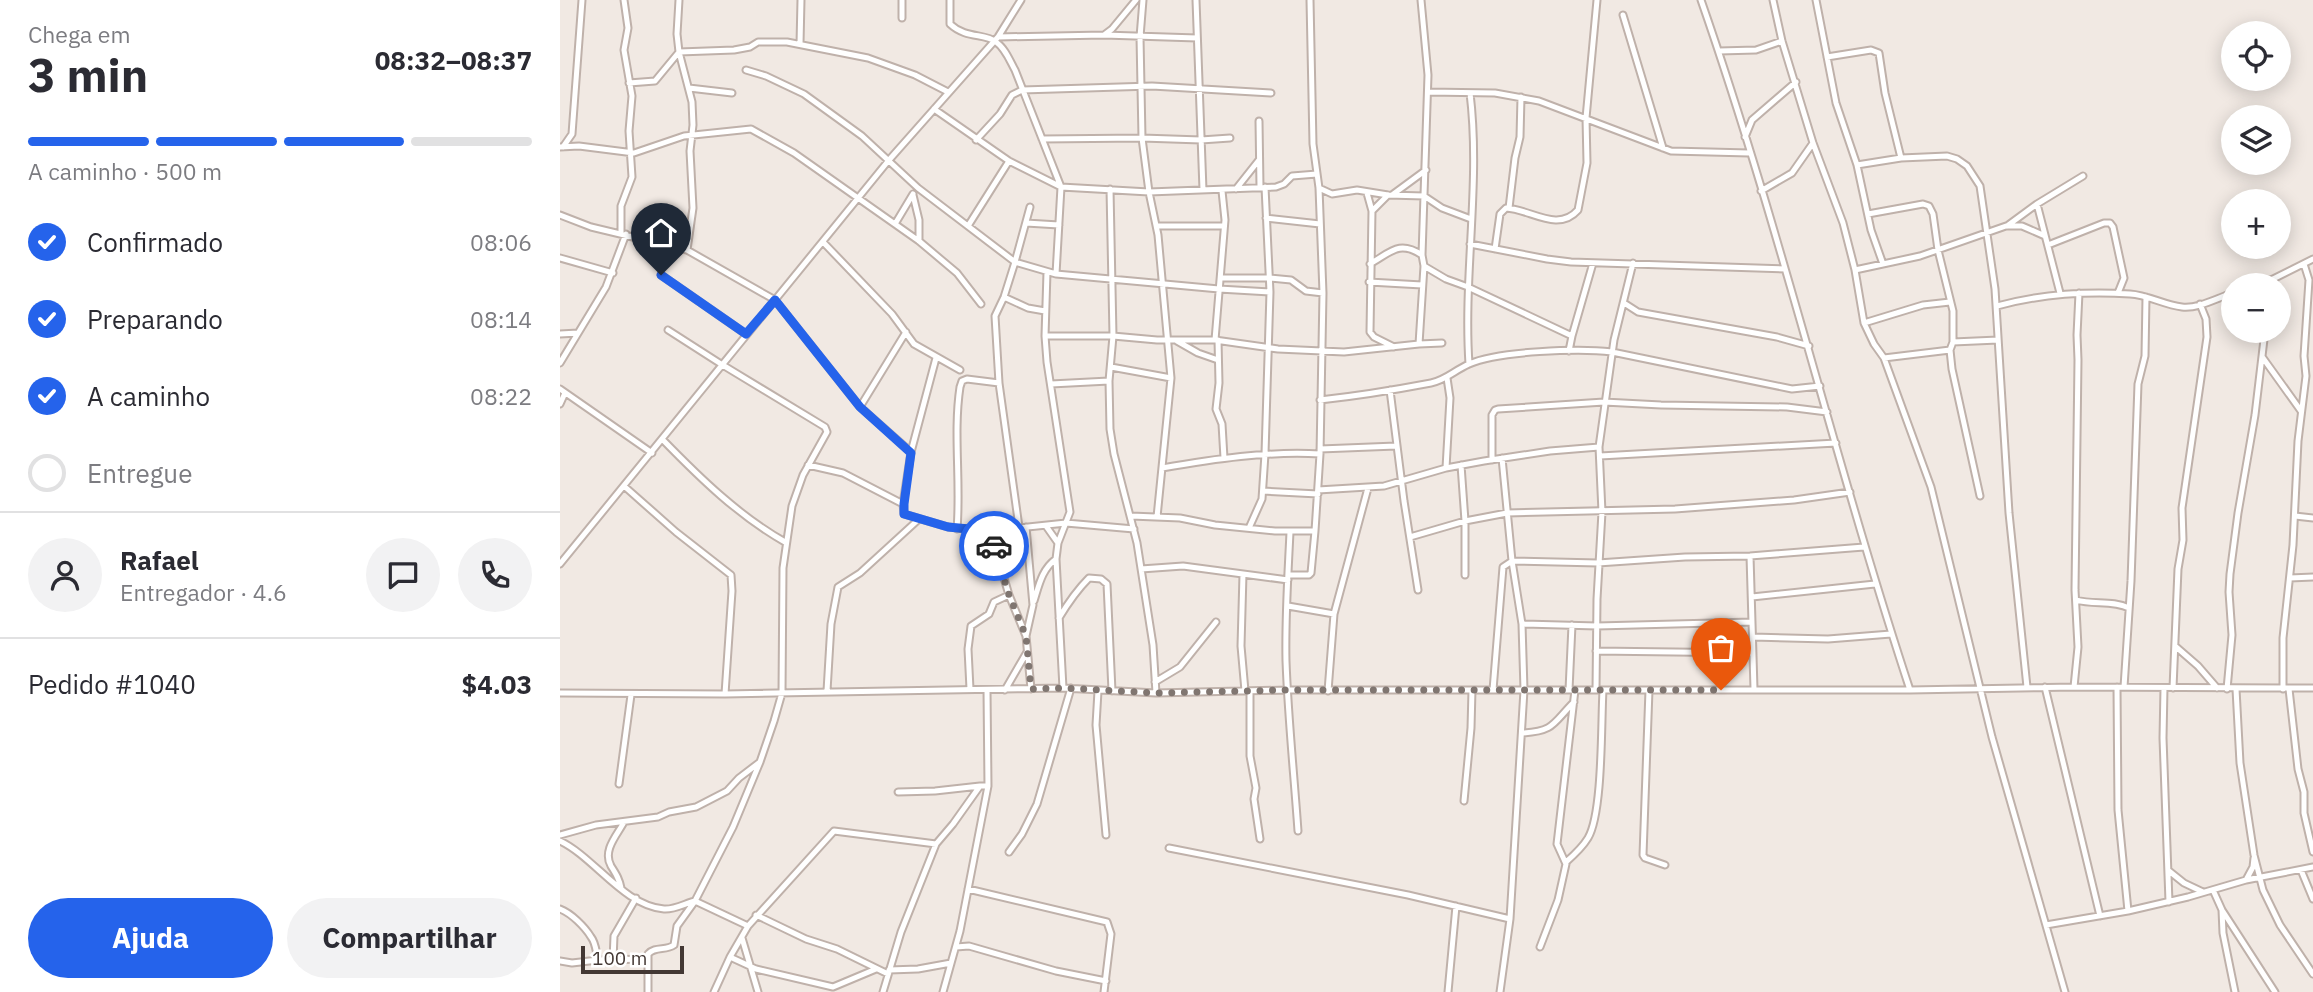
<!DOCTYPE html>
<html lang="pt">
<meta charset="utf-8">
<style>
:root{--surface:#fff;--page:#f2f2f3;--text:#2b2b33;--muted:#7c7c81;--line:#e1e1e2;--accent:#2563eb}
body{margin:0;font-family:"IBM Plex Sans",sans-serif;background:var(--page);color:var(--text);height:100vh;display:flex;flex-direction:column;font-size:26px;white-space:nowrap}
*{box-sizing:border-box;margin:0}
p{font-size:23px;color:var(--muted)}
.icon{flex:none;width:38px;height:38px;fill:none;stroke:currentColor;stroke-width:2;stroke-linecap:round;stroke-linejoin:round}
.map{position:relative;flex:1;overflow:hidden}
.side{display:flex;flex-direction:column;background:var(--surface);width:560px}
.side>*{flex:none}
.controls{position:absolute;left:1661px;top:21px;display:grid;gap:14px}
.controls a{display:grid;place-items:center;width:70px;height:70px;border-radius:50%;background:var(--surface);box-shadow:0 4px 18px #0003;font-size:35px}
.scale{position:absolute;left:21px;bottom:18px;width:103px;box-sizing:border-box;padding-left:7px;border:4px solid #433834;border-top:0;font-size:19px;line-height:24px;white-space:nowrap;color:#433834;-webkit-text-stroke:5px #fff;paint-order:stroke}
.pin{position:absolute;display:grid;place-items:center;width:60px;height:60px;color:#fff;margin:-72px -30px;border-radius:50% 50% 50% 0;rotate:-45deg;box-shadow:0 0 7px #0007}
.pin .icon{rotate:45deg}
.courier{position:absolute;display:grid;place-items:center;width:70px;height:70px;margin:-35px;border:5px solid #2563eb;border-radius:50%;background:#fff;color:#222;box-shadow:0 2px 9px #0007}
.head em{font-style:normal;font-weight:800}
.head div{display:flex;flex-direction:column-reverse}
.head{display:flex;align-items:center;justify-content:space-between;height:119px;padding:0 28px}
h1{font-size:46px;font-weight:800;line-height:52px}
.bar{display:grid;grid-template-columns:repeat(4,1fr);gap:10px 7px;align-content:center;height:84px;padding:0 28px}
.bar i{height:9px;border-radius:5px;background:var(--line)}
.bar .active{background:var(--accent)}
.bar p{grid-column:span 4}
.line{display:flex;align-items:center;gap:18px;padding:0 28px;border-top:2px solid var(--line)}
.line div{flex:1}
.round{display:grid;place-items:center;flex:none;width:74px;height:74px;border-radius:37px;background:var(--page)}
ol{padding:0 28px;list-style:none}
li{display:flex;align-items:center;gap:21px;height:77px}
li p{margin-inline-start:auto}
li .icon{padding:7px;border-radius:50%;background:var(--accent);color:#fff;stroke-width:4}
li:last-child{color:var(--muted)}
li i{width:38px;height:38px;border:4px solid var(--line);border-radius:50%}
.primary-button{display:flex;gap:14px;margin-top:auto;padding:14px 28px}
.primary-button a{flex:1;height:80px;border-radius:42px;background:var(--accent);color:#fff;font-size:28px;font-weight:800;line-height:80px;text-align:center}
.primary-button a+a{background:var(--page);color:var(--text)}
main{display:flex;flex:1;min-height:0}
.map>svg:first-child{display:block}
</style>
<main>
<section class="side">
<div class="head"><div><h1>3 min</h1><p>Chega em</p></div><em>08:32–08:37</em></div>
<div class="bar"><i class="active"></i><i class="active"></i><i class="active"></i><i></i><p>A caminho · 500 m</p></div>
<ol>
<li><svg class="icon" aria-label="check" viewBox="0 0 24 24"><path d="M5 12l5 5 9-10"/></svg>Confirmado<p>08:06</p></li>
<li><svg class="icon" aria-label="check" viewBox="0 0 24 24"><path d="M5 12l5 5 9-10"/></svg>Preparando<p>08:14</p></li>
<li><svg class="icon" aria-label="check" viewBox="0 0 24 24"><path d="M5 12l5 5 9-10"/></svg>A caminho<p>08:22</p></li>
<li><i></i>Entregue</li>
</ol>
<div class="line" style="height:126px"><a class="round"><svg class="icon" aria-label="person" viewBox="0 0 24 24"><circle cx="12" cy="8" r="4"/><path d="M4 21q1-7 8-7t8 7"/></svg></a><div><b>Rafael</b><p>Entregador · 4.6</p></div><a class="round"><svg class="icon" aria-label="chat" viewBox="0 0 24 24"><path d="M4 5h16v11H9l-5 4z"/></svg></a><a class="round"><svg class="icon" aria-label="phone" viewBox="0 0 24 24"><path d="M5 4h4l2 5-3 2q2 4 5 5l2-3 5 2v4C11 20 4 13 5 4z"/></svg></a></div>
<div class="line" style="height:91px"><div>Pedido #1040</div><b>$4.03</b></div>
<div class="primary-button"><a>Ajuda</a><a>Compartilhar</a></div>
</section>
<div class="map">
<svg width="1753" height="992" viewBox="0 0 1753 992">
<rect width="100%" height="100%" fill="#f1e9e3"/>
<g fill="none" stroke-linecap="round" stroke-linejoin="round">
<!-- minor casing -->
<g stroke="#bfb1aa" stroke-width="9">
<path id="minor" d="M119 0 117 34 119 52 132 102 133 125 130 151 133 208 127 250
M390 0V24C406 39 425 33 436 42 445 48 450 61 455 70L501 187 496 274
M583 0 580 37 582 138 589 192 598 235 611 378 597 517
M636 0 643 190
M1141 0C1220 227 1275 462 1350 690
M1213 0 1222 41 1253 143 1283 223 1295 270 1304 323 1314 344 1324 358 1371 487 1432 737 1505 992
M1256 0 1276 103 1297 165 1311 230 1323 264
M1063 15 1103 148
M342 18V0
M544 35 637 38
M438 37 544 35 552 29 576 0
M240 44 241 0
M1159 51 1196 50 1222 41
M119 52 174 50 190 47 198 42H227L308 58 355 75 388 92
M1267 57 1311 50 1319 53 1325 93 1341 158
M186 70 206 76 244 94 302 136 358 188 455 262 496 274 659 289 710 292
M69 83 95 81 119 52
M129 88 172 93
M868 92 935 93 979 101 1111 151 1189 153
M374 109 449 161 501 187 589 192 716 187 724 184 732 176 757 174
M699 121 700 187
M1185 137 1192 120 1236 82
M482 139 582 138 641 140 670 138
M416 140 440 114 452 95 462 90 592 86 711 93
M0 147 19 146 74 153 124 136 191 129 234 153 359 241 397 273 421 304
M3 147 12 134 22 0
M1297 165 1341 158 1387 156 1397 159 1407 166 1420 186 1435 289 1449 513 1467 687
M759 188 772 194 797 190 828 195 864 196 882 208 911 219
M550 189 553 336 549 381 550 429 554 454 577 543 593 645 596 693
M676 189 699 160
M1201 191 1232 173 1253 143
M807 193 812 211 810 332 814 337 834 347
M353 195 359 220V241
M832 195 866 170
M1477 204 1500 293
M949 208 955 158 960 137 961 97
M812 211 828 195
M1308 214 1363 204 1369 206 1373 214 1378 250 1393 311V342L1390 350 1324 358
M0 215 31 227 127 250 215 300 300 407 351 452
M706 218 760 224
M466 223 499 225
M335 224 353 194
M408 226 449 161
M597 226H664
M1447 226 1477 204 1523 176
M61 233V206L72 177 69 131 72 96 64 50 68 28 64 0
M263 242 332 314 354 344 400 370
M910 244 987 259 1011 262 1225 269
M1488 245 1544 223H1550L1553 227 1564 278 1558 293
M935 249 940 214 946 208C970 209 998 233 1018 210L1027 163 1026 118 1037 0
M0 258 53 273
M810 264C831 252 839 240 862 255
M864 266 886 279 908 287 1012 336 1009 351
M1295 270 1360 256 1446 226H1462L1485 236
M487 272 485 336 487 362 510 512 498 543 496 559 503 688
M101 275 186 334
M661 278H709L731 280 746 291 763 293
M809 282 862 285
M1693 285 1713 279 1753 259
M444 297 468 308 485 311
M1064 303 1078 312 1217 337 1249 346
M1437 306C1481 294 1524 291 1570 294 1588 295 1604 305 1622 307 1638 309 1657 298 1673 293
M1304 323 1363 305 1390 302
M0 334 18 333
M485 336H553L597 340H655L718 349 784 352 859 344 864 266 862 255 868 75 861 0
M1012 336 1033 263
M655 340 665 220 662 191
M658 340 659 383 656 409 662 424 664 458
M617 341 638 353 658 360
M1393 342 1438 340
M859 344 882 343
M1390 350 1392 369 1420 496
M376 358 351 452 343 504 344 514 388 527 416 530 430 531 506 523 574 529
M1703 358 1741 411
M0 363 46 287 66 234
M909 364C903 274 921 183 910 93
M551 367 611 378
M491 384 549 381
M0 389 92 453
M830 390 844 501 858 590
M760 400C797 396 834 390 871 383 886 380 895 370 909 364 938 351 1020 348 1052 352L1232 389 1260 386
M0 404 5 393
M300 407 346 332
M103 440C140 478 179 516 225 542
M760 449 836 446
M1040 456 1276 443
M932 460V415L935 410 938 409 1044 402 1101 405 1227 407 1267 412
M248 465 283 473 343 504
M901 465 905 521 947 513 1115 509 1234 500 1290 492
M602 468C654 459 707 451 760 454
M886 468 890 398 887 378
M64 486 116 532 171 575 172 591 165 694
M758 490 824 486 886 468 924 461 990 451 1039 447
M703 491 758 494
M571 516 620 518 655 525 715 531H755L760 454 763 293 759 188 753 144 750 0
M1735 516 1753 518
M486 526 498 543
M459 527 439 383 435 316 444 297 455 262 470 207
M466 527 473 605 466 636 471 689
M689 528 702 499 705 454 710 292 705 187
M397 529C401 482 393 433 400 387L402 381 407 379 439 383
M430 531 449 595 466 636
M730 532C728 575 725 618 726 661 728 717 734 774 738 831
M850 537 905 521V575
M1190 556 1194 689
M0 564 329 160 438 37 461 0
M581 569 623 566 728 580
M683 574 681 646 685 691
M728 575H749L751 573 755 531
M1730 578 1753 577
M1192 597 1315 584
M1516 600C1534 605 1552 600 1569 608
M474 601C479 585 482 569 496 559
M728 606 774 614
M499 618C508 603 517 590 529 578L541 579 547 584 552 691
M962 624 1037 626 1192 622
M1193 637 1268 639 1331 634
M1615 646 1638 666 1657 688
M1036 651 1193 653
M595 682 620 667 656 622
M1485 687 1540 916
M1514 687 1518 647 1515 590 1518 360 1517 335 1519 293
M1557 687 1558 810 1568 911
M1564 687 1571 581 1578 384 1585 356 1586 297
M1604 688 1603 738 1609 902
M1613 688 1618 569 1623 540 1622 508 1647 337 1646 319 1640 304
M410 689 408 649 411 626 429 614 434 602 449 595
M1667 689 1672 635 1669 592 1670 574 1678 513 1695 415 1705 331
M1676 689 1680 763 1694 855 1703 890 1720 925 1753 974
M1723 689V638L1733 545 1738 441 1746 376 1744 356 1749 280 1744 264
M1729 689 1738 769 1744 792V813L1753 852
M445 690 467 652
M933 690 943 567 952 561 1038 563 1125 557 1190 556 1304 547
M1009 690 1012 625
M1036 690 1037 599 1042 512 1039 447 1054 340 1073 263
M1089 690 1083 855 1085 858 1105 865
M267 691 271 624 278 587 300 573 359 519
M538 691 536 725 546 835
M690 691V756L696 788 694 799 700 839
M768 691 774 614 808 488
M0 693 165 694 503 688 596 693 728 690H1350L1514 687 1753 688
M963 733C995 731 993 723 1014 702
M59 784 71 695
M338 792 375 791 420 786
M904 801 911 728 912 690
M0 835 36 825 98 817 109 812 136 807 167 791 179 778 200 762
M0 841C34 857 64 906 104 909 114 910 126 903 135 901L188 926
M609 848 848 895 950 919
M449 852 462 834 477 804 511 688
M1006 862C1014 855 1022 848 1028 838 1043 813 1041 723 1043 690
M1741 870 1753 899
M1609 871 1624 883 1643 892
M1686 880 1693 867 1694 858
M61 888C59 878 56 874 51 866 42 850 58 834 64 822
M408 889 547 922 551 934 544 992
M1653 890 1662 910 1715 992
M0 909C11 913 25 927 31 937 36 943 36 952 38 960
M1662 910 1663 933 1675 992
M196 915 246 939 277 949 328 974
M1486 925 1568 911 1628 897 1686 880 1753 867
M182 938 198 992
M396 947 409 946 496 971 546 981
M980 947 998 900 1006 864 997 844 1015 690
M170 957 196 969 273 987 316 969
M53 960 54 936 76 898
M0 961 12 963 38 960 88 959
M329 970 358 969 391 963
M88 992V954C95 946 106 951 114 945L117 926 135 901 173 827 200 762 214 721 222 693 223 568 232 506 243 475 267 432 265 427 161 364 108 330
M154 992 170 957 188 926 274 831 376 844
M323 992 341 932 376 844 393 824 420 786H428
M383 992 400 931 428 786 427 690
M888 992 896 906
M940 992 950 919 964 690 962 624 952 561 942 458"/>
</g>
<!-- minor -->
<use href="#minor" stroke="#fff" stroke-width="5"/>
</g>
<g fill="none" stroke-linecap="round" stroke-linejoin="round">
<!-- done -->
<path stroke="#807671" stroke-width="7" stroke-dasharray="0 12.6" d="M434 546 449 595 466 636 471 689 503 688 596 693 728 690H1161"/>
<!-- route -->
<path stroke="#2563eb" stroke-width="9" d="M101 275 186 334 215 300 300 407 351 453 344 504V514L388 527 430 531 434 546"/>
</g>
</svg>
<div class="controls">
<a><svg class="icon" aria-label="locate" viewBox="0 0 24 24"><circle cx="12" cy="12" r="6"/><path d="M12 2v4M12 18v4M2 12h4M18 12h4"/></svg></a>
<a><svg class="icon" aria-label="layers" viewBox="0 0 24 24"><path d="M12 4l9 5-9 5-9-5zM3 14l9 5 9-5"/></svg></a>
<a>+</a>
<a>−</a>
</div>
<div class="scale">100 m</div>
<div class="pin" style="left:1161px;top:690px;background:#ea580c"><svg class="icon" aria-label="bag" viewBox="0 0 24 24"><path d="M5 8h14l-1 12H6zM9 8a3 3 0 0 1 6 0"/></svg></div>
<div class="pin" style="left:101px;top:275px;background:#1f2937"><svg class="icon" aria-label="home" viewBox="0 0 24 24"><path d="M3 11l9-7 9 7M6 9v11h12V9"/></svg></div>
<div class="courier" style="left:434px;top:546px"><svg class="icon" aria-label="car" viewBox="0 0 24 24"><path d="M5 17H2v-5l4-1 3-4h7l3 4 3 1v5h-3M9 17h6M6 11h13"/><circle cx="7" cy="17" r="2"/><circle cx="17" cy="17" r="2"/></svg></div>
</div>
</main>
